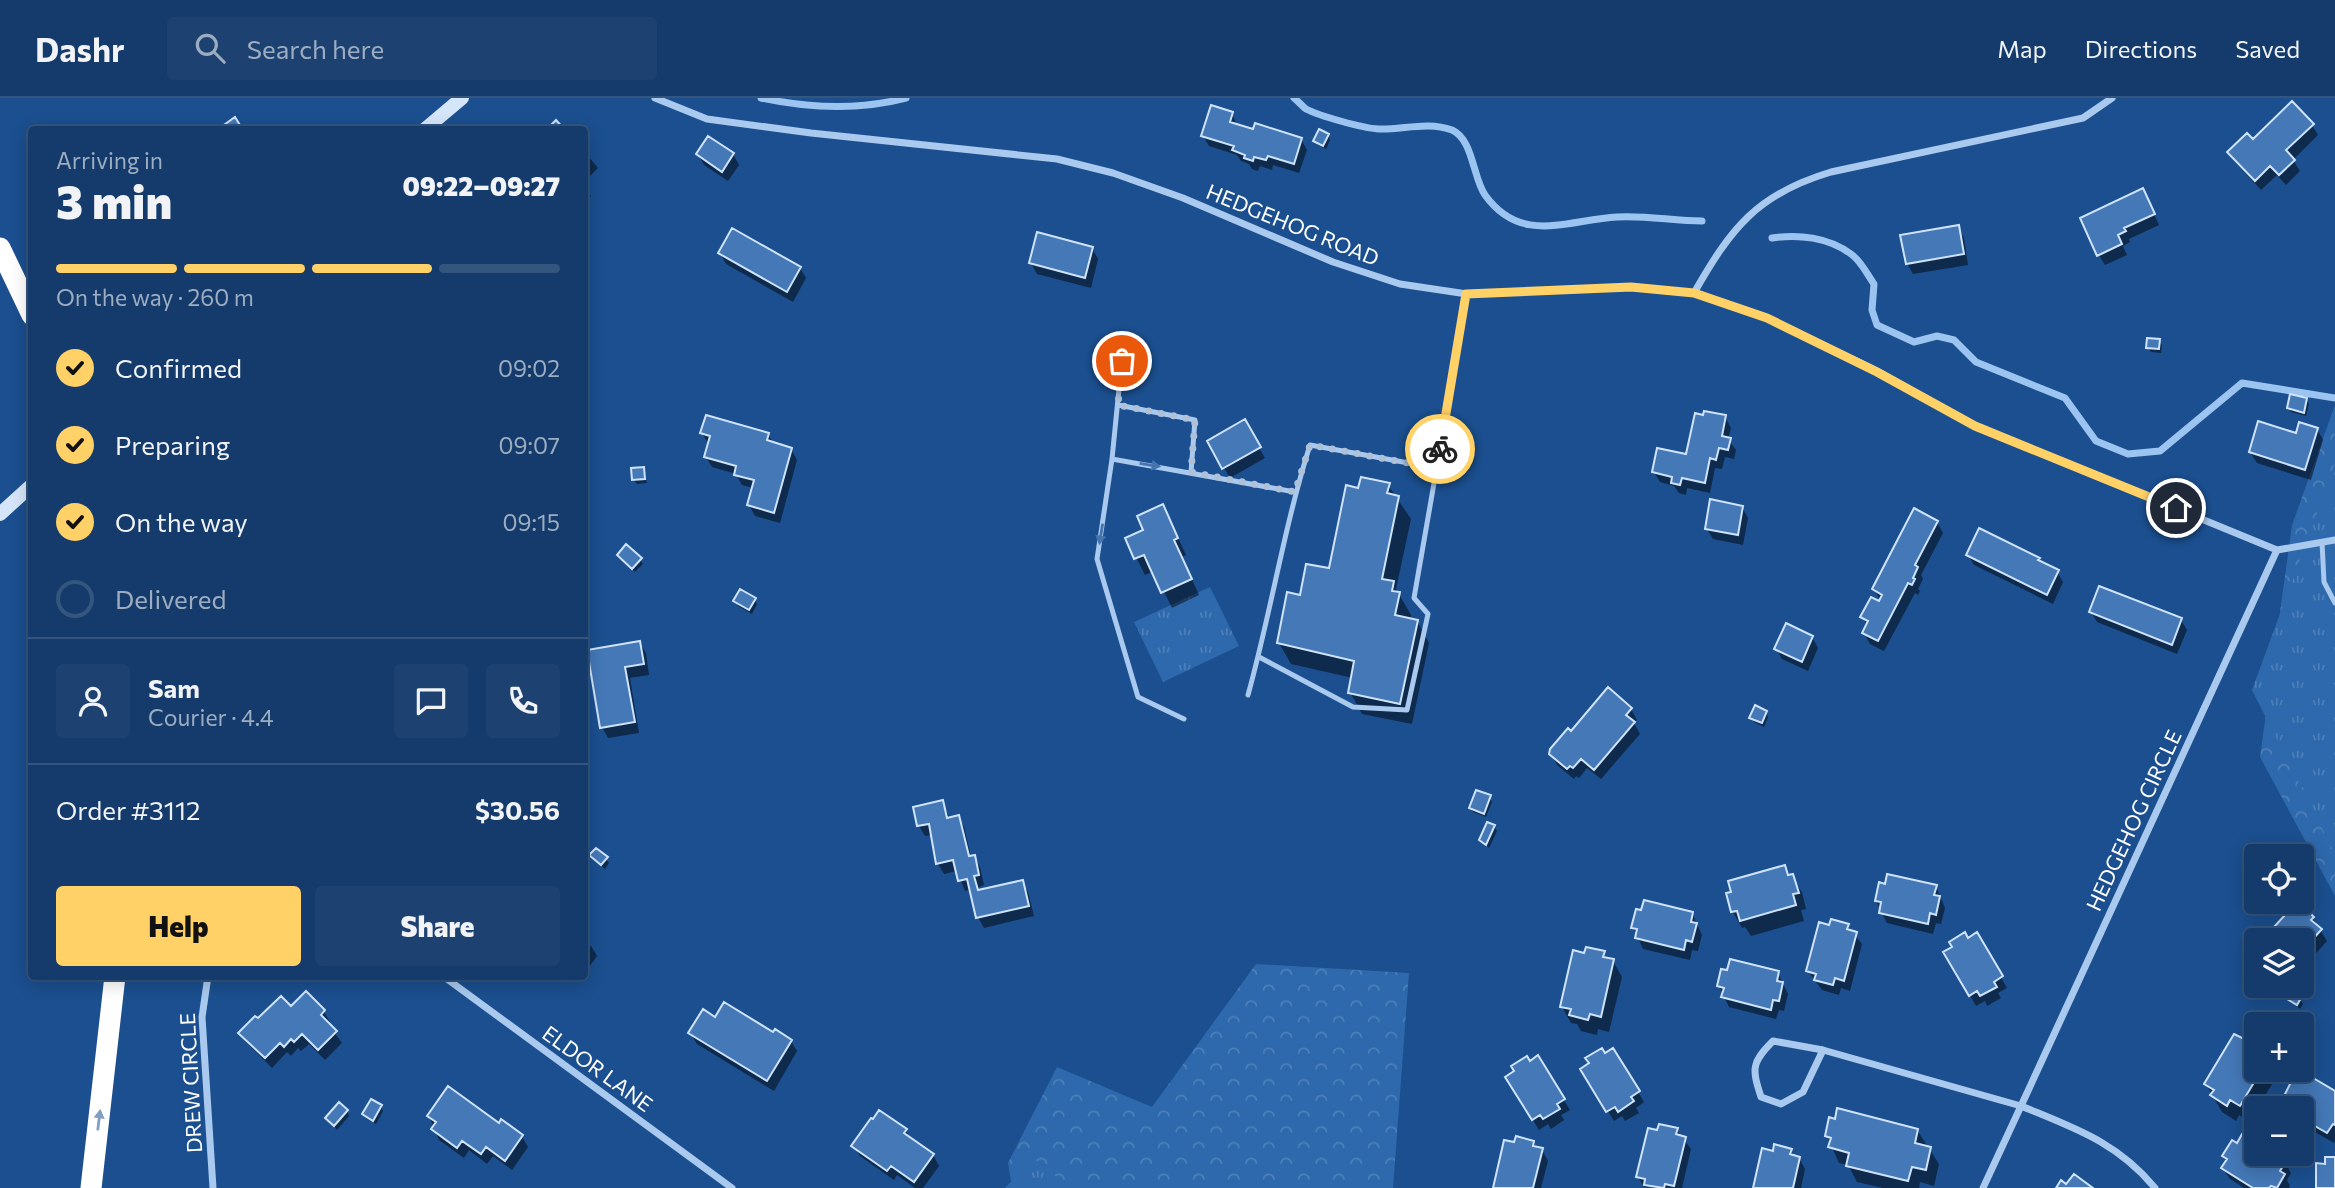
<!DOCTYPE html>
<meta charset="utf-8">
<style>
:root{--surface:#143b6b;--page:#1d4271;--text:#f1f3f6;--muted:#9dadc1;--line:#33557e;--accent:#ffd166}
body{margin:0;font-family:Commissioner,sans-serif;background:var(--page);color:var(--text);height:100vh;display:flex;flex-direction:column;font-size:26px;white-space:nowrap}
*{box-sizing:border-box;margin:0}
p{font-size:23px;color:var(--muted)}
.icon{flex:none;width:38px;height:38px;fill:none;stroke:currentColor;stroke-width:2;stroke-linecap:round;stroke-linejoin:round}
.map{position:relative;flex:1;overflow:hidden}
.drawer{position:absolute;left:28px;top:28px;width:560px;height:854px;display:flex;flex-direction:column;background:var(--surface);border-radius:7px;box-shadow:0 4px 18px #0003,0 0 0 2px var(--line)}
.drawer>*{flex:none}
.fabs{position:absolute;left:2244px;top:746px;display:grid;gap:14px}
.fabs a{display:grid;place-items:center;width:70px;height:70px;border-radius:7px;background:var(--surface);box-shadow:0 4px 18px #0003,0 0 0 2px var(--line);font-size:35px}
.pin{position:absolute;display:grid;place-items:center;width:60px;height:60px;color:#fff;margin:-30px;border:4px solid #fff;border-radius:50%;box-shadow:0 2px 7px #0007}
.courier{position:absolute;display:grid;place-items:center;width:70px;height:70px;margin:-35px;border:5px solid #ffd166;border-radius:50%;background:#fff;color:#222;box-shadow:0 2px 9px #0007}
.summary em{font-style:normal;font-weight:800}
.summary div{display:flex;flex-direction:column-reverse}
.summary{display:flex;align-items:center;justify-content:space-between;height:119px;padding:0 28px}
h1{font-size:46px;font-weight:800;line-height:52px}
.bar{display:grid;grid-template-columns:repeat(4,1fr);gap:10px 7px;align-content:center;height:84px;padding:0 28px}
.bar i{height:9px;border-radius:5px;background:var(--line)}
.bar .current{background:var(--accent)}
.bar p{grid-column:span 4}
.line{display:flex;align-items:center;gap:18px;padding:0 28px;border-top:2px solid var(--line)}
.line div{flex:1}
.round{display:grid;place-items:center;flex:none;width:74px;height:74px;border-radius:7px;background:var(--page)}
ol{padding:0 28px;list-style:none}
li{display:flex;align-items:center;gap:21px;height:77px}
li p{margin-inline-start:auto}
li .icon{padding:7px;border-radius:50%;background:var(--accent);color:#111;stroke-width:4}
li:last-child{color:var(--muted)}
li i{width:38px;height:38px;border:4px solid var(--line);border-radius:50%}
.primary-button{display:flex;gap:14px;margin-top:auto;padding:14px 28px}
.primary-button a{flex:1;height:80px;border-radius:7px;background:var(--accent);color:#111;font-size:28px;font-weight:800;line-height:80px;text-align:center}
.primary-button a+a{background:var(--page);color:var(--text)}
header{display:flex;align-items:center;gap:42px;box-sizing:border-box;height:98px;padding:0 35px;background:var(--surface);border-bottom:2px solid var(--line)}
header strong{font-size:33px}
nav{display:flex;gap:38px;margin-inline-start:auto;font-size:24px}
.search{width:490px;height:63px;background:var(--page);display:flex;align-items:center;gap:18px;box-sizing:border-box;padding:0 24px;border-radius:7px;color:var(--muted);font-size:26px}
.map>svg:first-child{display:block}
</style>
<header>
<strong>Dashr</strong>
<div class="search"><svg class="icon" aria-label="search" viewBox="0 0 24 24"><circle cx="10" cy="10" r="6"/><path d="M15 15l6 6"/></svg>Search here</div>
<nav><a>Map</a><a>Directions</a><a>Saved</a></nav>
</header>
<div class="map">
<svg width="2335" height="1090" viewBox="0 0 2335 1090">
<defs>
<pattern id="forest-crowns" width="20" height="18" patternUnits="userSpaceOnUse" patternTransform="scale(1.75)"><rect width="20" height="18" fill="#2e69ad"/><path d="M2 6a3 3 0 1 1 6 0M12 15a3 3 0 1 1 6 0" fill="none" stroke="#4d80b9"/></pattern>
<pattern id="park-tufts" width="24" height="20" patternUnits="userSpaceOnUse" patternTransform="scale(1.75)"><rect width="24" height="20" fill="#2e69ad"/><path d="M3 7l-1-3M5 7V3M7 7l1-3M15 17l-1-3M17 17v-4M19 17l1-3" fill="none" stroke="#4d80b9"/></pattern>
</defs>
<rect width="100%" height="100%" fill="#1b4f8f"/>
<!-- forest -->
<path fill="url(#forest-crowns)" d="M2335 307V798L2260 659 2292 427Z
M1256 866 1409 875 1393 1090H1012L1008 1065 1057 969 1152 1009Z"/>
<!-- park -->
<path fill="url(#park-tufts)" d="M2335 366V756L2252 592Z
M1210 489 1239 548 1163 584 1134 524Z
M1034 1060V1061L1071 1090H1005Z"/>
<!-- shadow -->
<path fill="#0007" d="M1232 15 1237 28 1254 33 1301 41 1307 52 1299 75 1273 67 1272 72 1260 68 1258 73 1252 71 1249 66 1241 63 1237 57 1209 48 1203 38Z
M2312 27 2318 37 2293 62 2300 73 2286 87 2277 77 2261 92 2236 65 2230 55Z
M1328 37 1330 42 1326 51 1318 47 1315 43Z
M584 53 598 70 584 84Z
M733 56 739 67 728 83 704 67 698 57Z
M584 87 591 98 589 100 584 95Z
M2148 103 2159 127 2129 141 2130 144 2123 148 2127 157 2105 167 2099 157Z
M1958 129 1964 140 1968 167 1913 176 1907 165Z
M1092 150 1098 161 1091 190 1037 176 1031 165Z
M720 155 800 170 806 180 793 204 726 166Z
M2159 243 2162 247 2161 255 2151 254 2148 249Z
M2306 301 2309 306 2306 318 2291 314 2289 309Z
M1725 319 1731 330 1728 341 1736 352 1734 361 1725 359 1722 371 1715 370 1710 395 1687 390 1686 397 1679 395 1674 388 1660 384 1654 374 1688 358Z
M1244 324 1265 360 1230 380 1209 344Z
M2317 331 2323 342 2311 382 2257 365 2250 354Z
M702 335 768 336 774 346 791 351 797 362 780 425 755 418 749 407 753 390 742 387 736 376 712 369 706 359 709 347Z
M643 371 647 385 637 386 634 382Z
M1388 387 1411 421 1396 491 1411 517 1410 522 1417 523 1429 545 1412 626 1362 616 1350 594 1353 580 1291 566 1279 545 1301 499 1330 472 1360 392Z
M1742 409 1748 420 1743 447 1713 441 1707 431Z
M1937 424 1943 435 1921 477 1923 481 1918 491 1920 493 1918 497 1915 495 1884 553 1870 546 1864 535 1868 528 1862 519 1883 507 1874 491Z
M1171 425 1186 457 1182 459 1199 497 1172 510 1154 473 1145 477 1127 441Z
M1968 457 2038 461 2041 466 2057 474 2063 484 2053 506 1974 467Z
M619 458 640 461 643 466 635 474Z
M754 501 757 506 752 516 738 508 735 503Z
M2091 514 2181 522 2187 532 2177 556 2097 524Z
M1812 539 1818 550 1808 573 1782 561 1776 550Z
M640 545 646 555 649 577 630 580 639 635 608 640 602 629 589 553Z
M1608 592 1631 611 1637 622 1634 625 1640 636 1601 681 1587 670 1579 680 1576 678 1574 681 1557 667 1551 656Z
M1766 614 1768 619 1764 629 1754 624 1751 619Z
M1489 699 1492 704 1486 719 1473 714 1471 710Z
M942 704 950 721 958 719 964 729 971 759H974L980 769 984 787 979 789 980 793 1022 784 1028 794 1034 818 984 830 978 819 971 791 965 793 957 773 944 776 938 766 932 737 925 738 919 728Z
M1494 728 1497 733 1489 750 1481 742Z
M591 757 606 761 609 765 605 771Z
M1784 769 1802 794 1806 811 1801 812 1804 823 1751 838 1745 829 1742 830 1733 814Z
M1936 788 1945 810 1941 826 1936 825 1933 836 1887 825 1876 803Z
M1692 815 1702 837 1698 853 1692 852 1690 862 1643 851 1633 829Z
M2313 820 2327 843 2308 864 2301 858V842H2284L2276 830Z
M1847 827 1862 846 1850 893 1841 890 1839 897 1822 892 1808 873 1830 829Z
M1977 837 2007 890 1998 895 2001 900 1987 908 1985 903 1976 908 1946 855Z
M584 844 591 848 597 858 584 876Z
M1603 855 1607 862 1613 863 1622 879 1609 934 1598 931 1597 937 1581 933 1577 926 1571 925 1562 909 1586 857Z
M1778 875 1788 896 1784 913 1779 912 1776 921 1729 909 1719 888Z
M306 896 324 914 330 924 328 926 342 945 325 962 309 946 301 953 298 950 291 958 287 954 272 970 247 945 241 935 258 923 291 911Z
M2289 901H2300L2303 906 2300 911Z
M716 922 791 943 797 953 774 993 697 946 690 935Z
M1613 952 1644 1004 1636 1010 1639 1015 1625 1023 1622 1018 1614 1023 1582 971Z
M1538 960 1570 1012 1561 1017 1564 1022 1551 1031 1548 1026 1539 1032 1507 979Z
M2256 971H2276L2279 975 2249 1023 2239 1017 2236 1023 2222 1014 2206 986Z
M2335 995V1042L2334 1045 2301 1026V1010L2289 1004 2286 998Z
M381 1008 383 1013 376 1026 367 1021 364 1016Z
M347 1013 349 1018 337 1032 327 1020Z
M880 1015 906 1033 912 1043 933 1057 939 1068 923 1090H915L897 1077 894 1082 860 1058 854 1048Z
M429 1018 499 1027 502 1024 522 1039 528 1049 512 1072 493 1058 487 1066 469 1052 464 1060 439 1042Z
M1677 1032 1691 1051 1682 1090 1644 1089 1638 1079 1659 1034Z
M1917 1032 1939 1066 1934 1088 1920 1084 1919 1090H1883L1857 1084 1848 1067 1839 1065 1827 1038Z
M1533 1044 1537 1051 1542 1052 1548 1063 1541 1090H1495L1515 1046Z
M1791 1052 1795 1059 1799 1060 1805 1071 1801 1090H1754L1774 1055Z
M2256 1055 2285 1064 2291 1075 2287 1082 2290 1088 2289 1090H2244L2230 1081 2223 1071 2227 1064 2224 1058Z"/>
<g fill="none" stroke-linecap="round" stroke-linejoin="round">
<!-- stream -->
<path stroke="#9cc4f0" stroke-width="7" d="M761 0C808 10 860 12 906 0
M1294 0C1298 3 1302 8 1306 11 1319 18 1363 30 1378 31 1403 32 1427 23 1452 32 1473 41 1473 80 1485 97 1521 147 1567 122 1617 119 1644 117 1674 123 1702 123
M1772 140C1798 136 1828 139 1851 156 1861 163 1867 176 1874 186L1872 212 1877 227 1914 244 1937 238 1954 242 1976 264 2065 300 2096 343 2128 356 2160 353 2242 285 2335 300"/>
</g>
<!-- building -->
<path fill="#4478b7" stroke="#cfe3fa" stroke-width="2" d="M2292 3 2314 26 2286 52 2295 62 2279 77 2270 68 2255 83 2227 54 2247 35 2253 41Z
M1211 7 1233 14 1230 24 1253 31 1255 25 1302 40 1294 66 1268 58 1266 62 1254 59 1253 63 1244 60 1245 57 1232 52 1234 48 1201 38Z
M235 19 243 32H217Z
M556 22 565 32H546Z
M1319 31 1329 36 1323 48 1313 43Z
M708 38 734 55 722 74 696 56Z
M2143 90 2155 116 2124 130 2126 133 2118 137 2122 146 2097 158 2080 120Z
M1959 127 1964 156 1906 166 1900 137Z
M732 130 801 169 787 194 718 155Z
M1037 134 1093 149 1085 180 1029 165Z
M2147 240 2160 241 2159 251 2146 250Z
M2290 296 2307 300 2304 315 2287 310Z
M1704 313 1726 317 1722 338 1731 340 1728 352 1719 350 1716 362 1710 360 1705 385 1682 380 1680 387 1671 385 1672 379 1652 374 1657 350 1686 356 1695 315 1703 317Z
M706 317 769 335 767 342 792 350 774 415 747 407 754 382 734 377 736 368 704 359 710 338 700 335Z
M1245 321 1261 349 1222 371 1207 343Z
M2258 323 2296 335 2299 324 2318 330 2305 372 2249 354Z
M644 369 645 381 632 382 631 370Z
M1361 379 1390 385 1387 395 1399 398 1382 481 1394 483 1392 493 1400 494 1395 517 1418 522 1400 606 1348 595 1354 563 1277 545 1287 494 1300 497 1306 466 1329 470 1346 387 1358 390Z
M1710 401 1743 408 1738 437 1705 431Z
M1163 406 1178 440 1174 442 1192 481 1161 495 1144 457 1134 461 1125 440 1143 432 1137 418Z
M1914 410 1938 423 1915 467 1918 469 1913 480 1915 481 1912 487 1908 485 1878 543 1862 535 1868 523 1860 519 1871 499 1879 503 1882 497 1872 491Z
M1979 430 2040 460 2038 462 2059 472 2047 497 1966 457Z
M626 446 642 460 632 471 617 457Z
M2099 488 2182 520 2172 547 2089 514Z
M740 491 756 500 749 512 733 503Z
M1786 525 1813 538 1802 564 1774 551Z
M640 543 644 566 625 569 635 624 600 630 587 552Z
M1608 589 1632 610 1626 617 1635 624 1594 672 1581 661 1573 670 1570 668 1567 671 1549 656 1550 651 1568 630 1571 633Z
M1755 607 1767 613 1762 625 1749 620Z
M1476 692 1491 697 1484 716 1469 710Z
M943 702 947 720 959 717 969 758 975 757 979 777 974 778 978 792 1023 782 1029 808 976 820 967 781 958 783 953 762 936 766 929 726 917 728 913 709Z
M1487 724 1495 727 1486 747 1479 742Z
M596 750 608 759 601 767 589 757Z
M1785 767 1788 777 1793 776 1799 795 1793 796 1796 807 1740 823 1737 813 1731 814 1726 795 1731 794 1728 783Z
M1887 776 1937 787 1934 797 1940 798 1936 817 1930 815 1928 826 1879 815 1881 804 1875 803 1879 784 1885 786Z
M1644 802 1693 814 1691 824 1697 825 1692 844 1686 842 1684 852 1635 840 1637 831 1631 830 1636 811 1641 812Z
M2295 806 2305 815 2307 812 2314 819 2311 822 2322 831 2301 854V842H2287L2274 829Z
M1831 821 1849 826 1847 831 1857 834 1844 883 1835 880 1833 887 1814 882 1816 876 1806 873 1819 824 1829 827Z
M1965 834 1968 840 1977 834 2003 878 1994 884 1997 889 1980 898 1977 893 1969 898 1943 854 1952 849 1949 844Z
M1586 849 1605 853 1603 859 1614 861 1601 919 1590 916 1588 922 1569 917 1571 911 1560 909 1573 852 1584 855Z
M1730 861 1779 873 1777 883 1783 884 1779 903 1773 902 1771 912 1721 899 1724 890 1717 888 1721 871 1727 872Z
M306 893 325 912 321 917 337 933 318 952 302 936 294 944 291 941 284 949 280 945 265 960 238 935 255 918 258 920 281 898 291 908Z
M2292 894 2301 900 2297 907 2287 901Z
M724 904 773 934 775 931 792 942 767 983 688 935 703 911 715 919Z
M2234 936 2244 941 2247 936 2256 941V971H2262L2240 1008 2230 1002 2227 1008 2210 997 2214 992 2204 986Z
M1602 950 1605 955 1613 950 1640 993 1631 999 1634 1003 1618 1014 1615 1009 1606 1014 1580 971 1589 965 1585 960Z
M1538 957 1565 1001 1557 1006 1560 1011 1543 1021 1540 1017 1532 1022 1505 979 1514 973 1511 968 1527 958 1530 963Z
M2303 974 2335 993V1027L2333 1026 2327 1035 2301 1020V1010H2284L2289 1001 2284 998 2293 980 2298 984Z
M448 988 499 1025 501 1021 523 1037 505 1063 486 1049 481 1056 462 1043 457 1050 431 1031 436 1024 427 1018Z
M371 1001 382 1007 373 1023 362 1016Z
M339 1004 348 1012 334 1028 325 1020Z
M1837 1010 1918 1031 1915 1045 1931 1049 1926 1072 1912 1069 1908 1083 1846 1068 1849 1055 1828 1049 1831 1040 1825 1038 1829 1019 1835 1021Z
M879 1012 907 1031 904 1035 934 1056 914 1084 891 1068 887 1073 851 1048 871 1020 873 1021Z
M1659 1026 1678 1030 1676 1036 1686 1039 1674 1088 1665 1086 1664 1090 1644 1087 1645 1081 1636 1079 1648 1030 1657 1032Z
M2242 1036 2256 1044V1055H2274L2286 1063 2280 1073 2285 1076 2277 1090 2271 1088 2269 1090H2253L2221 1070 2227 1061 2222 1058 2232 1042 2237 1045Z
M1516 1038 1534 1043 1533 1048 1543 1050 1533 1090H1493L1504 1042 1514 1044Z
M1774 1046 1792 1051 1790 1056 1800 1059 1793 1090H1753L1762 1050 1773 1053Z
M2325 1059H2335V1090H2316V1065L2325 1066Z
M2074 1076 2093 1090H2056L2061 1082 2066 1086Z"/>
<g fill="none" stroke-linecap="round" stroke-linejoin="round">
<!-- service -->
<path stroke="#a9c9ee" stroke-width="5" d="M1124 241 1112 361 1295 394
M1118 307 1195 322 1191 374
M1112 361 1097 461 1138 599 1184 621
M2322 444 2324 484 2335 505
M1259 559 1353 609 1407 612 1428 516 1414 500 1467 196
M1248 597C1271 514 1284 429 1310 347L1436 370"/>
<!-- minor -->
<path stroke="#a9c9ee" stroke-width="7" d="M655 0 707 21 811 35 1057 61 1113 75 1183 100 1333 164 1400 186 1467 196 1631 189 1694 195 1767 220 1877 273 1975 328 2277 452 2335 442
M1694 195C1731 130 1757 96 1831 74L2083 20 2112 0
M208 878 202 919 213 1090
M443 878 732 1090
M1823 952 1803 994 1781 1006 1761 999C1752 971 1751 965 1773 943L1823 952 2021 1008 2277 452
M1983 1090 2021 1008C2074 1030 2117 1044 2155 1090"/>
<!-- secondary -->
<path stroke="#d6e6fa" stroke-width="14" d="M424 32 462 0
M0 416 32 387"/>
<!-- motorway -->
<path stroke="#fff" stroke-width="21" d="M0 150 32 217
M91 1090 115 878"/>
</g>
<!-- one-way arrows -->
<defs><path id="oneway-solid" d="M-6-.8H1V-3.2L6.5 0L1 3.2V.8H-6Z" transform="scale(1.75)"/></defs>
<g fill="#4674ac">
<use href="#oneway-solid" transform="translate(1150 367) rotate(9)"/>
<use href="#oneway-solid" transform="translate(1101 436) rotate(99)"/>
</g>
<use fill="#829ec1" href="#oneway-solid" transform="translate(99 1022) rotate(-83)"/>
<g fill="none" stroke-linecap="round" stroke-linejoin="round">
<!-- done -->
<path stroke="#afc1d8" stroke-width="7" stroke-dasharray="0 12.6" d="M1122 263 1118 307 1195 322 1191 374 1295 394 1310 347 1436 370 1440 351"/>
<!-- route -->
<path stroke="#ffd166" stroke-width="9" d="M1440 351 1466 196 1631 189 1694 195 1767 220 1877 274 1975 328 2176 410"/>
</g>
<g text-anchor="middle" dominant-baseline="central" stroke-width="5" stroke-linejoin="round" paint-order="stroke">
<!-- street labels -->
<g font-size="21" fill="#fff" stroke="#1b4f8f">
<text transform="translate(1293 126) rotate(22)">HEDGEHOG ROAD</text>
<text transform="translate(2133 722) rotate(-65)">HEDGEHOG CIRCLE</text>
<text transform="translate(598 970) rotate(36)">ELDOR LANE</text>
<text transform="translate(190 985) rotate(-93)">DREW CIRCLE</text>
</g>
</g>
</svg>
<div class="fabs">
<a><svg class="icon" aria-label="locate" viewBox="0 0 24 24"><circle cx="12" cy="12" r="6"/><path d="M12 2v4M12 18v4M2 12h4M18 12h4"/></svg></a>
<a><svg class="icon" aria-label="layers" viewBox="0 0 24 24"><path d="M12 4l9 5-9 5-9-5zM3 14l9 5 9-5"/></svg></a>
<a>+</a>
<a>−</a>
</div>
<div class="pin" style="left:1122px;top:263px;background:#ea580c"><svg class="icon" aria-label="bag" viewBox="0 0 24 24"><path d="M5 8h14l-1 12H6zM9 8a3 3 0 0 1 6 0"/></svg></div>
<div class="pin" style="left:2176px;top:410px;background:#1f2937"><svg class="icon" aria-label="home" viewBox="0 0 24 24"><path d="M3 11l9-7 9 7M6 9v11h12V9"/></svg></div>
<div class="courier" style="left:1440px;top:351px"><svg class="icon" aria-label="bike" viewBox="0 0 24 24"><circle cx="6" cy="16" r="4"/><circle cx="18" cy="16" r="4"/><path d="M6 16l4-8h5l3 8M10 8l3 8H6M13 5h3"/></svg></div>
<section class="drawer">
<div class="summary"><div><h1>3 min</h1><p>Arriving in</p></div><em>09:22–09:27</em></div>
<div class="bar"><i class="current"></i><i class="current"></i><i class="current"></i><i></i><p>On the way · 260 m</p></div>
<ol>
<li><svg class="icon" aria-label="check" viewBox="0 0 24 24"><path d="M5 12l5 5 9-10"/></svg>Confirmed<p>09:02</p></li>
<li><svg class="icon" aria-label="check" viewBox="0 0 24 24"><path d="M5 12l5 5 9-10"/></svg>Preparing<p>09:07</p></li>
<li><svg class="icon" aria-label="check" viewBox="0 0 24 24"><path d="M5 12l5 5 9-10"/></svg>On the way<p>09:15</p></li>
<li><i></i>Delivered</li>
</ol>
<div class="line" style="height:126px"><a class="round"><svg class="icon" aria-label="person" viewBox="0 0 24 24"><circle cx="12" cy="8" r="4"/><path d="M4 21q1-7 8-7t8 7"/></svg></a><div><b>Sam</b><p>Courier · 4.4</p></div><a class="round"><svg class="icon" aria-label="chat" viewBox="0 0 24 24"><path d="M4 5h16v11H9l-5 4z"/></svg></a><a class="round"><svg class="icon" aria-label="phone" viewBox="0 0 24 24"><path d="M5 4h4l2 5-3 2q2 4 5 5l2-3 5 2v4C11 20 4 13 5 4z"/></svg></a></div>
<div class="line" style="height:91px"><div>Order #3112</div><b>$30.56</b></div>
<div class="primary-button"><a>Help</a><a>Share</a></div>
</section>
</div>
